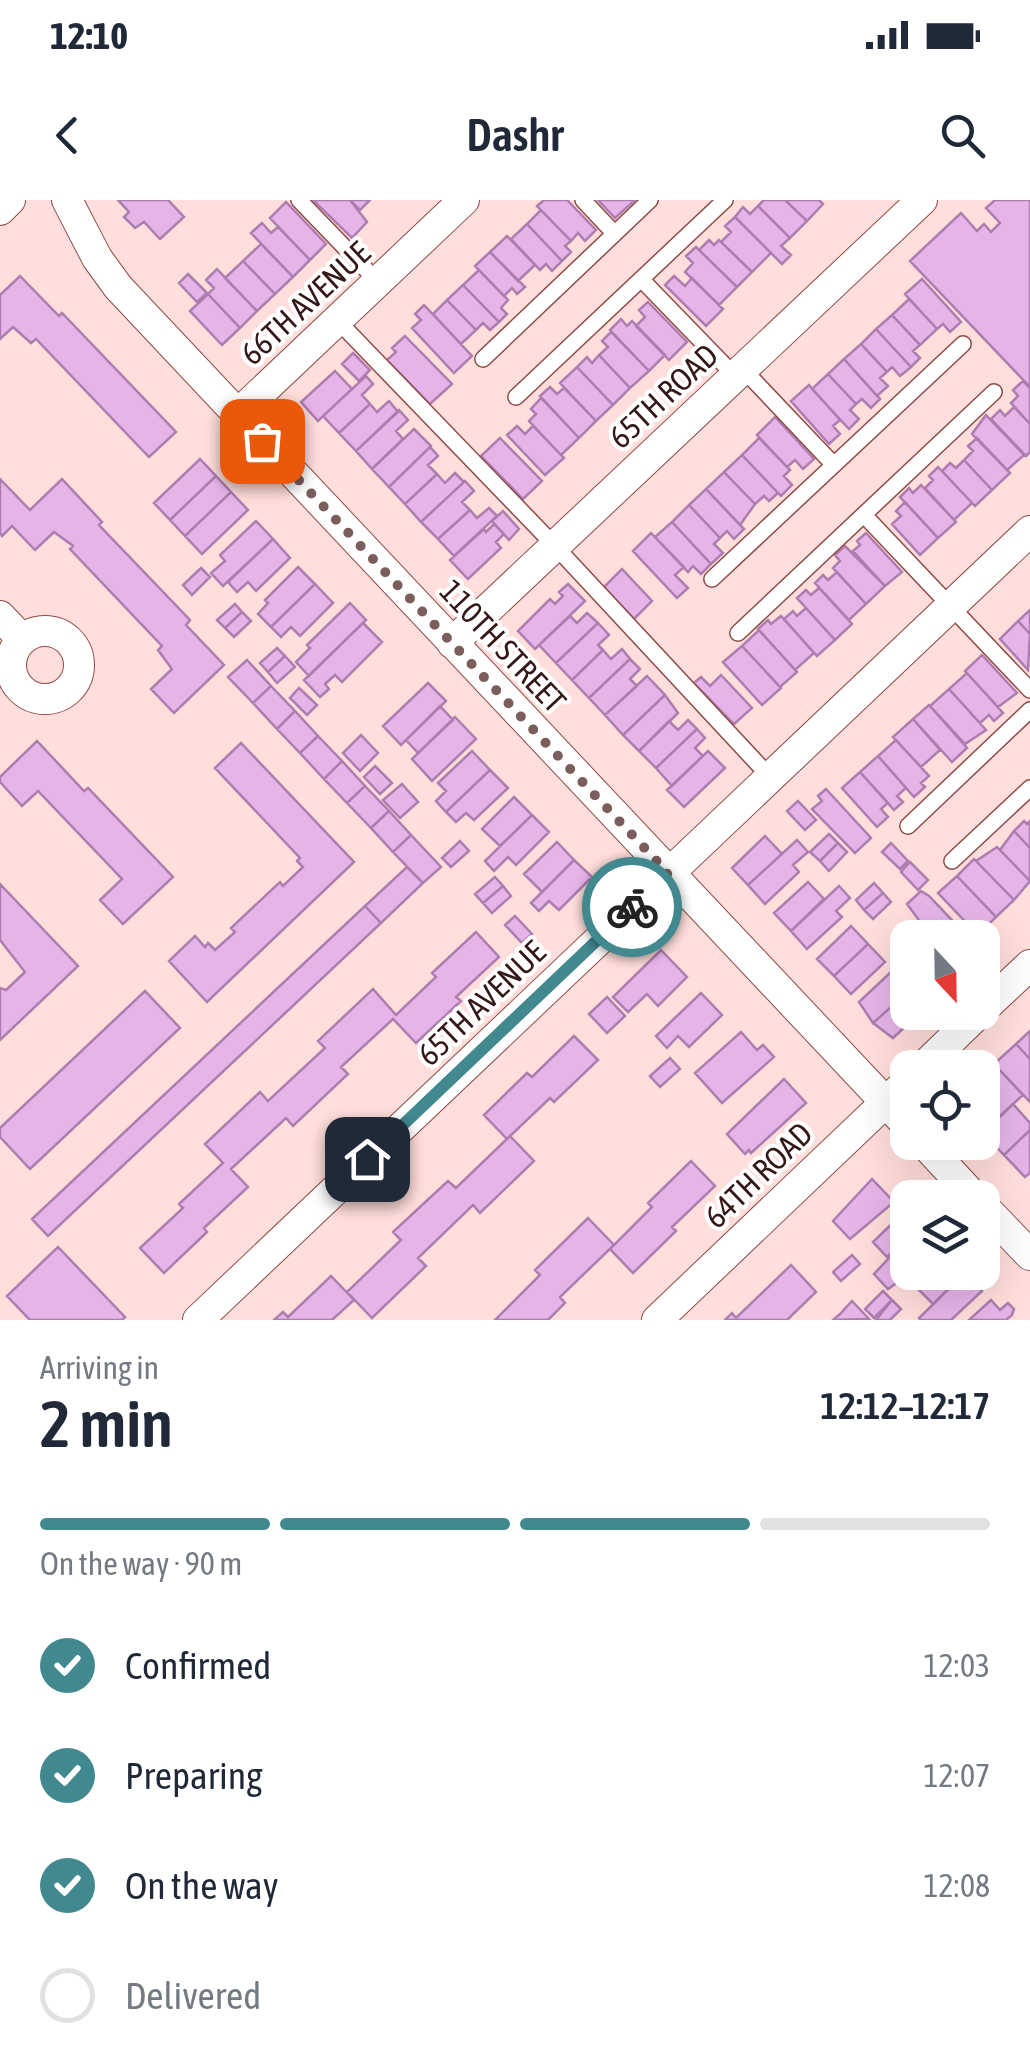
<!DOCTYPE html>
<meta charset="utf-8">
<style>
:root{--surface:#fff;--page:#f6f6f7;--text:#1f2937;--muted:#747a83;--line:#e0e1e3;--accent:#41888f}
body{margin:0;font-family:"Asap Condensed",sans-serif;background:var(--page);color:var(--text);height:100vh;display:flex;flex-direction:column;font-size:38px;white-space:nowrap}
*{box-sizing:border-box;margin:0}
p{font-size:32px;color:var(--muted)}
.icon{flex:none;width:55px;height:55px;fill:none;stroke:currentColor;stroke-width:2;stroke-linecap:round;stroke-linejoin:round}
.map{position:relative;height:1120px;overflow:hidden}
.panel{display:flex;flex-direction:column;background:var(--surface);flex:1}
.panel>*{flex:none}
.needle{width:65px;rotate:158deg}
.buttons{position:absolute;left:890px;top:720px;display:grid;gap:20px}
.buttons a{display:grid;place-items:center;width:110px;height:110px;border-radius:20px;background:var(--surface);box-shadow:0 10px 40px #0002;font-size:50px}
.pin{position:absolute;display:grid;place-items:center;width:85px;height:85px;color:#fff;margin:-42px;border-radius:20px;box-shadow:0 5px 15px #0006}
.courier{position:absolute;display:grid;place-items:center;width:100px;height:100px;margin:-50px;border:8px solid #41888f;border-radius:50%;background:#fff;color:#222;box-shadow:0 2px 12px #0007}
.overview em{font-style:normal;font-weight:600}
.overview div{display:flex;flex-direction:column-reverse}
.overview{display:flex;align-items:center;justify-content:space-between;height:170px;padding:0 40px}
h1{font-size:65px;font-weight:600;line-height:75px}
.bar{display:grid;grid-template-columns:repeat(4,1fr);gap:15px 10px;align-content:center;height:120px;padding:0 40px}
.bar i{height:12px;border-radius:8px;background:var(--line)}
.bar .on{background:var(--accent)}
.bar p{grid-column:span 4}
ol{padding:0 40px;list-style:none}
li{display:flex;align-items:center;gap:30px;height:110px}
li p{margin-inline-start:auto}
li .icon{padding:10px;border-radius:50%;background:var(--accent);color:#fff;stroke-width:4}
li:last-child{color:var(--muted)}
li i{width:55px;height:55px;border:5px solid var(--line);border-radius:50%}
.status{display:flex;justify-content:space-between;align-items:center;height:70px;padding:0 50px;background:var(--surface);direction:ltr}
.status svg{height:28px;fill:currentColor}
header{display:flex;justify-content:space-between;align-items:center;height:130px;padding:0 40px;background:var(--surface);font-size:45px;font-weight:600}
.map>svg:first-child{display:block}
</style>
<div class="status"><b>12:10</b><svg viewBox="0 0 49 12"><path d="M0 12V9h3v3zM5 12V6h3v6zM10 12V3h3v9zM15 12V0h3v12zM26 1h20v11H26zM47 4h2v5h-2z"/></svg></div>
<header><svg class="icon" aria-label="back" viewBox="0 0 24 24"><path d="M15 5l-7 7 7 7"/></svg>Dashr<svg class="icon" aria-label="search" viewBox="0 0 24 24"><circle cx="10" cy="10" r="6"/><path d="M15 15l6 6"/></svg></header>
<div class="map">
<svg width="1030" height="1120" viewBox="0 0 1030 1120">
<rect width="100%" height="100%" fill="#ffdedb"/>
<!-- building -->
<path fill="#e7b4ea" stroke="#ad7daf" stroke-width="2.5" d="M118 0H168L184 17 160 39 144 22 135 28 124 17 129 12Z
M313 0H350L367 22 352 38Z
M350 0H370L360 10Z
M544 0H567L596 30 585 41 578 33 571 41 537 6Z
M598 0H635L615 18Z
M764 0H785L807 21 790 38 758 6Z
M785 0H819L823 4 807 21Z
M995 0H1030V187L910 61 961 13 977 31 984 24 991 32 1000 23 986 8Z
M286 2 326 44 310 60 270 18Z
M758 6 790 38 781 46 791 55 782 64 735 17 743 7 750 14Z
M541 10 571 41 565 46 571 52 562 61 527 24Z
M735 17 771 53 752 72 721 42 731 32 725 26Z
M262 23 271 33 278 27 310 60 293 77 251 33Z
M527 24 562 61 552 71 546 64 540 70 511 39Z
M507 36 535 65 518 81 490 52Z
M709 40 714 45 719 40 752 72 737 87 699 50Z
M261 44 293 77 275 94 243 61Z
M696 47 737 87 719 105 685 72 693 63 686 56Z
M490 52 525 87 517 94 512 88 504 96 475 66Z
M243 61 275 94 257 111 225 78Z
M217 69 257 111 240 128 208 94 214 88 206 80Z
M479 70 508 100 501 108 507 114 499 122 463 85Z
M188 74 207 93 197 102 179 83Z
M20 76 59 116 62 113 176 232 149 257 36 139 31 143 13 127 0 139V95Z
M674 76 685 86 692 78 723 109 706 126 665 85Z
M922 79 961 122 950 132 943 124 937 129 905 94Z
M463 85 499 122 490 130 483 123 476 130 447 100Z
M208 94 240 128 222 145 190 111Z
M909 99 937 129 920 145 892 115Z
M447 100 476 130 461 144 433 114Z
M648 102 687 142 669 160 636 126 645 117 639 110Z
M424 105 472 156 454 173 412 128 421 120 415 114Z
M892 115 920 145 913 151 920 158 911 167 876 129Z
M621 119 627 126 632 121 665 155 649 171 610 130Z
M876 129 911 167 900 176 892 167 887 172 861 144Z
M611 132 649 171 630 188 599 155 608 147 602 141Z
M405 136 452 184 430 204 387 160 396 152 392 148Z
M861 144 887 172 880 178 888 186 877 196 844 159Z
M353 153 370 170 359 181 342 164Z
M599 155 630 188 613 205 577 167 587 157 592 163Z
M844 159 880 199 871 208 862 199 856 204 828 174Z
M577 167 613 205 596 221 560 183Z
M335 171 352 189 318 221 301 202Z
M828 174 856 204 850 210 859 219 849 229 812 189Z
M366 176 373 184 362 195 370 204 339 233 323 216Z
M1023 181 1030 188V224L1011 203 1018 196 1013 190Z
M809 185 840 220 833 226 840 234 829 244 791 201Z
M550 187 557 194 564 188 596 221 579 238 540 196Z
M541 198 579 238 561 255 529 221 536 214 531 209Z
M389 201 398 212 356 251 339 233 370 204 377 212Z
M1014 207 1030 224V252L1026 256 991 219 1000 210 1005 216Z
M399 210 408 220 396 231 403 239 372 269 356 251Z
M986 215 1024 255 1007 270 972 234Z
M775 217 814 259 803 269 795 260 787 267 757 235Z
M517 226 525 234 533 226 564 258 545 275 507 235Z
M414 229 431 246 389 287 372 269Z
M500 238 542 281 523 299 481 256Z
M759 238 790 270 784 276 792 285 781 296 742 255Z
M977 238 1010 273 992 290 964 260 973 251 968 246Z
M430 247 438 256 428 265 437 274 405 304 389 287Z
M742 255 778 293 769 301 764 296 755 304 724 272Z
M200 259 216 276 170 320 154 303Z
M964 260 992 290 975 306 942 271 950 263 956 268Z
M938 267 972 303 954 320 925 288 933 280 929 276Z
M724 272 755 304 740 325 706 289Z
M455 273 464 282 421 322 405 304 437 274 445 283Z
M216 276 231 292 185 336 170 320Z
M0 279 30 310 62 279 102 322 99 325 190 420 186 425 224 465 174 513 151 489 172 469 158 450 162 446 70 349 73 346 54 332 35 350 12 326 2 336 0 333Z
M465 281 474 291 462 302 470 310 438 339 421 322Z
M921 285 956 322 938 338 900 297 909 288 913 293Z
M706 289 744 329 734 339 727 331 720 338 689 305Z
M231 292 248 310 202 354 185 336Z
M905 302 938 338 920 355 892 324 901 316 896 311Z
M689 305 720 338 714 344 723 353 711 364 672 322Z
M489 308 497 316 454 356 438 339 470 310 477 318Z
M503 311 519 329 509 340 492 321Z
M256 321 273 339 223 386 211 373 225 361 220 355Z
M672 322 711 364 701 374 693 366 688 372 655 337Z
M494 324 504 334 496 342 501 348 468 379 450 360 484 329 486 332Z
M651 333 684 367 675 375 688 388 677 398 633 351Z
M866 333 902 372 885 386 853 351 860 345 857 341Z
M273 339 290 358 256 391 248 382 237 392 228 382Z
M845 346 885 386 866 404 833 368 840 361 835 355Z
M298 367 315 384 271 427 258 414 268 403 265 400Z
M201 368 210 377 192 395 183 385Z
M622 369 652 401 634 419 604 387Z
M837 372 866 404 849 420 815 383 823 375 828 380Z
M315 384 333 403 300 436 291 427 281 437 271 427Z
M568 384 585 401 535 449 518 431 550 399 555 404 563 396 559 392Z
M819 388 852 424 835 440 797 398 806 390 811 395Z
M350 403 366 420 309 476 296 462 310 448 307 445Z
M235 404 242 412 225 428 217 420Z
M806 408 835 440 817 456 784 419 793 411 797 416Z
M1030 410V434L1018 421Z
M242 412 251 421 234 437 225 428Z
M587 413 598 423 556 463 539 445 570 416 577 423Z
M781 416 814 453 795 470 758 429 768 420 771 424Z
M1018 421 1030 434 1028 470 1000 439Z
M363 423 382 442 342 482 335 475 325 484 329 489 320 497 304 480Z
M598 423 609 435 598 445 603 450 572 480 556 463Z
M759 430 797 472 780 487 742 446Z
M742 446 781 488 762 505 723 462Z
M277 448 285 456 268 472 260 463Z
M622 449 630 459 589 498 572 480 603 450 611 459Z
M982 455 1017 493 998 507 965 471Z
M285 456 295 467 277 483 268 472Z
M630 459 640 469 630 479 637 486 605 515 589 498Z
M247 460 271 486 253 503 228 477Z
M967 473 1003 513 994 521 989 515 980 523 949 489Z
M721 475 752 508 734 524 694 483 701 477 710 486Z
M647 476 665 495 623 535 605 515Z
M428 483 446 501 401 545 383 526Z
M271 486 295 511 277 529 253 503Z
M299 488 317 505 307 515 290 498Z
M949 489 986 530 965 544 930 506Z
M665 495 678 513 639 551 623 535Z
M929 505 967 548 952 562 913 519Z
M440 506 453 520 418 553 406 540Z
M295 511 318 536 300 553 277 529Z
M455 517 476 539 432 581 412 559Z
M913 519 940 550 921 567 893 537Z
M688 520 697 529 656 568 639 551 669 521 678 530Z
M697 529 705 538 695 548 703 556 672 586 656 568Z
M361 535 378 553 360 571 343 553Z
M318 536 342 561 324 579 300 553Z
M896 540 929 576 921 583 925 587 914 597 878 556Z
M37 541 84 591 88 588 173 677 123 724 100 700 122 679 38 591 22 606 0 582V577Z
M241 543 354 662 207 802 169 761 195 736 205 747 208 743 215 750 235 732 231 728 280 682 283 686 303 667 297 661 300 658 215 568Z
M472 551 490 570 446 612 436 601 446 591 438 583Z
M708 551 725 568 684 607 667 590Z
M878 556 906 588 897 596 903 602 894 610 860 572Z
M342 561 365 586 347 603 324 579Z
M375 566 392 583 380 594 364 577Z
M490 570 508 588 474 620 466 613 456 622 446 612Z
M860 572 888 603 881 609 888 617 877 627 842 588Z
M402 584 418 602 400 618 383 600Z
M365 586 389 611 371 628 347 603Z
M826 589 871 638 855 653 812 609 822 601 818 596Z
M514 597 532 615 500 646 482 629Z
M798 601 816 620 805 630 787 611Z
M389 611 411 635 393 652 371 628Z
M532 615 549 632 516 665 508 657 494 671 485 661Z
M1024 621 1027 624 1030 621V648L1014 631Z
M1014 631 1030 648V681L1000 650Z
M829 634 838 643 820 661 810 652Z
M411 635 441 667 423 683 393 652Z
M765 636 782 654 748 685 732 668Z
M797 640 808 652 793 665 799 672 765 704 748 685Z
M460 641 469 651 451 667 442 658Z
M557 642 574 660 542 692 524 674Z
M838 643 847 652 829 671 820 661Z
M891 643 908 661 900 669 882 652Z
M997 647 1030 681 1014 700 976 661Z
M974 659 1014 700 996 717 957 676Z
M574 660 592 677 559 710 549 701 539 711 531 703Z
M910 662 928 680 918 690 901 672Z
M407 667 423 683 381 723 365 706Z
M957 676 996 717 978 735 938 693Z
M495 677 503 686 483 703 475 694Z
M808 682 824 699 791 731 774 713Z
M874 683 883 693 864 710 856 700Z
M0 684 78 766 0 840V788L6 790 25 772 0 740Z
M503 686 511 696 492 713 483 703Z
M839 686 850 698 836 711 842 717 807 749 791 731Z
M921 691 929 696 969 738H932L907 704Z
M883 693 891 702 873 719 864 710Z
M365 706 381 723 48 1036 32 1019Z
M515 716 532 734 522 743 505 725Z
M915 723 924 733 920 738H908L905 750 896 741Z
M851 726 868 744 834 776 817 759Z
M476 732 499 757 456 797 461 801 416 843 393 819 341 867 348 874 293 926 286 918 231 969 248 987 204 1028 207 1032 164 1073 140 1048 183 1008 179 1004 223 963 205 944 260 892 268 901 325 848 318 841 373 789 396 815 436 777 432 773Z
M868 744 885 762 851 794 834 776Z
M661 750 687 777 658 806 647 794 628 812 613 797Z
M892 771 908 788V792L873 823 859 802Z
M145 791 180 828 30 969 0 937V928Z
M908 792V812H921L893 838 873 823Z
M701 793 722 815 689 847 678 836 667 848 656 836Z
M607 797 625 816 607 833 589 814Z
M1030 831V859L1016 844Z
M741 832 757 850 763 845 774 857 722 903 695 873Z
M574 836 598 860 554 902 550 898 507 939 484 915 527 873 532 877Z
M1016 844 1030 859V902L994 864Z
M670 858 680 869 660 887 650 876Z
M994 864 1023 895 1000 916 982 897V875Z
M784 879 806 903 751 953 749 950 745 954 727 934Z
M1013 904 1030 923V930L1004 955 983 933Z
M1030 930V973L1025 977 1004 955Z
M510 936 534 961 480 1013 473 1005 418 1058 426 1066 372 1118 347 1092 401 1040 393 1032 448 981 456 988Z
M691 961 715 986 672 1027 676 1031 633 1073 610 1049 652 1007 648 1003Z
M872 979 894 1002 850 1039 833 1021Z
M905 1011 908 1038 887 1057 873 1042Z
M588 1018 614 1045 560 1097 565 1103 548 1120H495L540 1075 535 1070Z
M908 1038V1072H912L888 1089 874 1074Z
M58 1047 125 1117 122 1120H30L7 1096Z
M852 1055 860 1064 841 1081 833 1072Z
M791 1065 816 1092 787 1120H725L732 1113 736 1118Z
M930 1072H966L933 1104 915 1086Z
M966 1072 976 1079 973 1082 982 1091 951 1120H921L919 1118Z
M331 1076 354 1100 332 1120H274L283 1112 288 1117Z
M883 1091 892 1100 874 1118 865 1109Z
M892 1100 901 1109 890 1120H876Z
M991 1100 1000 1110 1008 1103 1014 1109 1012 1115 1006 1120H969Z
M852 1101 869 1119 833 1120 840 1114Z"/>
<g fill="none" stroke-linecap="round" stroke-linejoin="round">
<!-- service casing -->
<g stroke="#8e4b47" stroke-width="18">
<path id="service" d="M299 0 378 82
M583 0 614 33
M641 79 735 176
M337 120 555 346 770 577
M483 159 650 0
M743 169 834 265
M516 197 725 0
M864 315 1030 490
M712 379 963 144
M738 433 994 192
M908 626 1030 510
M952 661 1030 588"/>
</g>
<!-- minor casing -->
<g stroke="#8e4b47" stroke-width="32">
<path id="minor" d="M67 0 97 58 118 87 908 926
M0 10 10 0
M237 215 464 0
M0 416 22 439
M11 465a34 34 0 1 1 68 0a34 34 0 1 1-68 0Z
M452 443 922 0
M982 810 1030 765
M922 868 980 812
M923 942 975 998
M982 1005 1030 1055
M198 1120 1030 331
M657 1120 908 881"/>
</g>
<!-- service -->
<use href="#service" stroke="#fff" stroke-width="15"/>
<!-- minor -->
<use href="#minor" stroke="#fff" stroke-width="30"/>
</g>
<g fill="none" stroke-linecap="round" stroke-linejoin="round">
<!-- done -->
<path stroke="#7b5d5b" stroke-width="10" stroke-dasharray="0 18" d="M262 241 668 673 632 707"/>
<!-- route -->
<path stroke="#41888f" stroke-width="12" d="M367 959 632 707"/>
</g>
<g text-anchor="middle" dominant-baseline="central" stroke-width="8" stroke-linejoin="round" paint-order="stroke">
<!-- street labels -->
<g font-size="32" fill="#341816" stroke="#fff">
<text transform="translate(305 103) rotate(-43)">66TH AVENUE</text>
<text transform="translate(663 196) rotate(-43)">65TH ROAD</text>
<text transform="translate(503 446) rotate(47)">110TH STREET</text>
<text transform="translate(481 803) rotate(-44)">65TH AVENUE</text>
<text transform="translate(758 975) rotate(-44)">64TH ROAD</text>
</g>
</g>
</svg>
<div class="buttons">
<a><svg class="needle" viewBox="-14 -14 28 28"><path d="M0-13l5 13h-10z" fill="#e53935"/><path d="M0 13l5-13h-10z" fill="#747a83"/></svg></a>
<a><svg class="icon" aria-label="locate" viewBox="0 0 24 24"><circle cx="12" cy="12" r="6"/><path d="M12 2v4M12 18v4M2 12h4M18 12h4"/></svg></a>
<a><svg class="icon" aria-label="layers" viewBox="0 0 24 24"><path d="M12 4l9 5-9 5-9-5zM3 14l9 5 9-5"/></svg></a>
</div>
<div class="pin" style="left:262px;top:241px;background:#ea580c"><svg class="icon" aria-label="bag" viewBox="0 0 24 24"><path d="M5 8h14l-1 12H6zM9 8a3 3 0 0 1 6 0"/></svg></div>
<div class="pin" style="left:367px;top:959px;background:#1f2937"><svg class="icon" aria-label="home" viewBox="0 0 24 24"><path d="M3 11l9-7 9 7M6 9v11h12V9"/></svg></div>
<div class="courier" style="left:632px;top:707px"><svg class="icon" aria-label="bike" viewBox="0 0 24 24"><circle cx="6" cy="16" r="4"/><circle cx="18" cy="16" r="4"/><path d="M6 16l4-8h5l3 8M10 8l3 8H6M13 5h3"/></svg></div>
</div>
<section class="panel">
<div class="overview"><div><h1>2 min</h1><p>Arriving in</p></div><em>12:12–12:17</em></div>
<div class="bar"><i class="on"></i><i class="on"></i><i class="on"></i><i></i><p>On the way · 90 m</p></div>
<ol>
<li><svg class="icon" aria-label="check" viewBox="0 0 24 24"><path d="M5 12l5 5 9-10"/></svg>Confirmed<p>12:03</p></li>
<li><svg class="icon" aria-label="check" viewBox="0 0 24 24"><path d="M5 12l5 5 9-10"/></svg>Preparing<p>12:07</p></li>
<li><svg class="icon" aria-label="check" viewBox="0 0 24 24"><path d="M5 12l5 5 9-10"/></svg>On the way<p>12:08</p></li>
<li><i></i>Delivered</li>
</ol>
</section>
